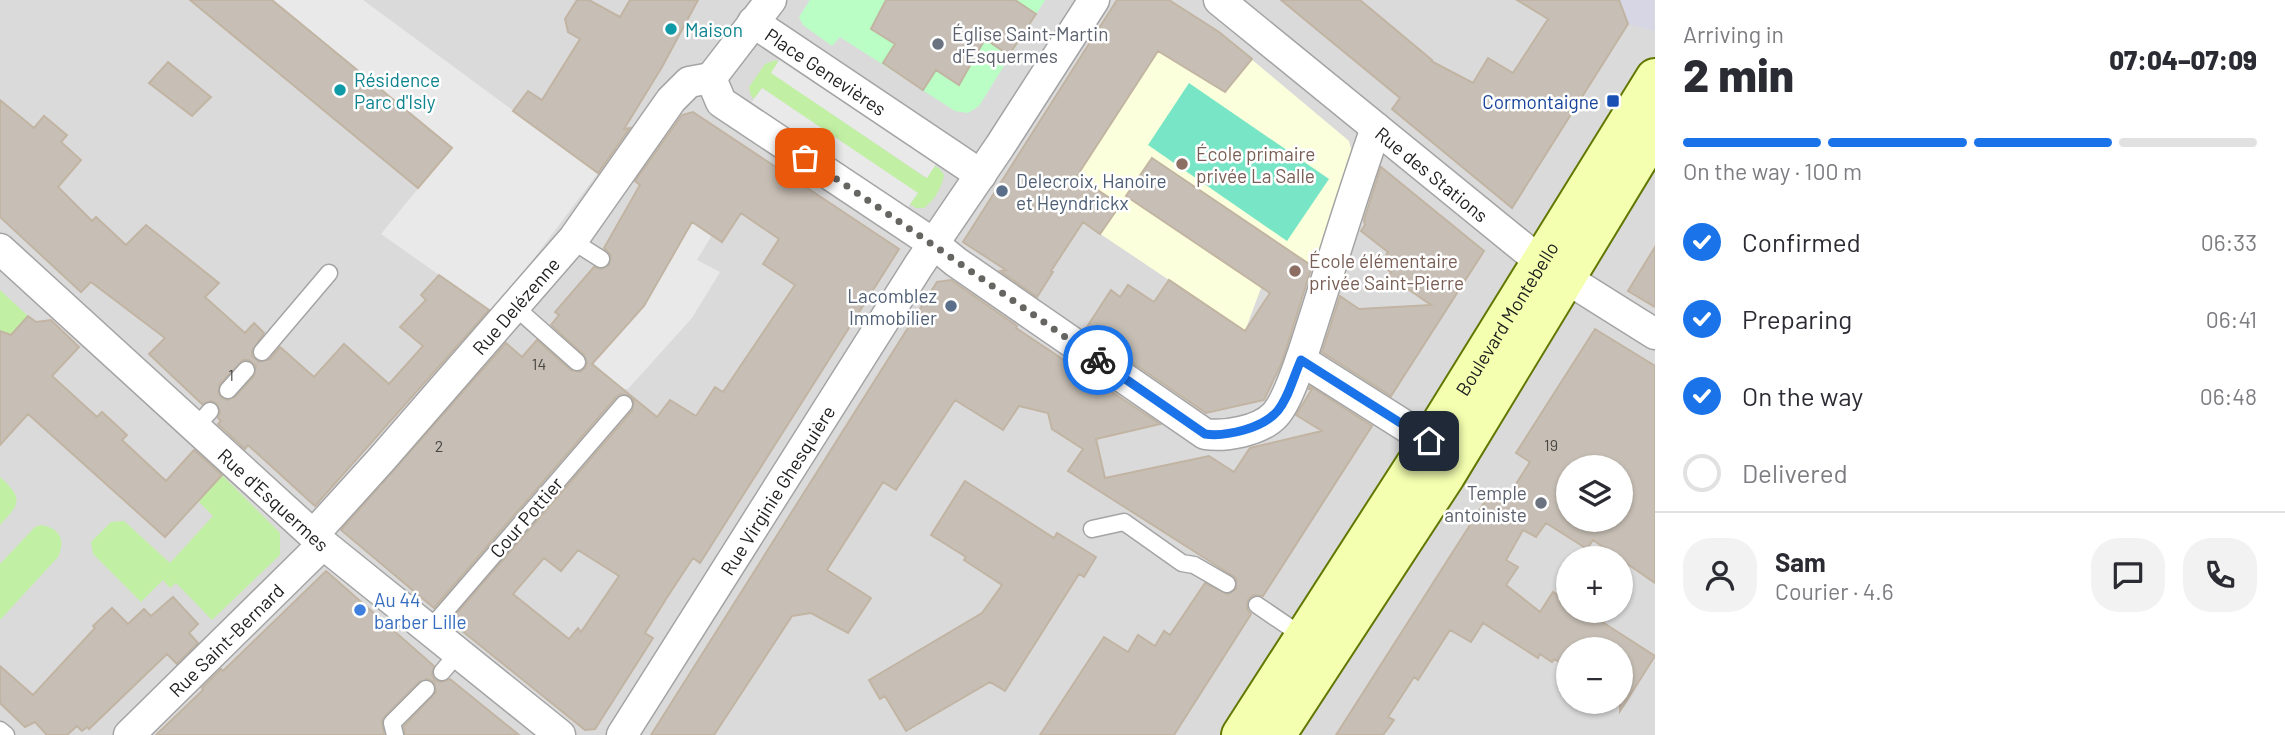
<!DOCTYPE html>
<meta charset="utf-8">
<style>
:root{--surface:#fff;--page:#f2f2f3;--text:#2b2b33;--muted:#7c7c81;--line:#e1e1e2;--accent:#1a73e8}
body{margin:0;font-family:Barlow,sans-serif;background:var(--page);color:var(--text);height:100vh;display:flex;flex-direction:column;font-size:26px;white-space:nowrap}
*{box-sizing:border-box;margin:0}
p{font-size:23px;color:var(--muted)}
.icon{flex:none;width:38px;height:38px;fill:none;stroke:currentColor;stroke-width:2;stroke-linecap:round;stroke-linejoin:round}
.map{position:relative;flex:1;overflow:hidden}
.side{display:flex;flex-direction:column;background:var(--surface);width:630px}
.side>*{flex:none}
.buttons{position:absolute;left:1556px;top:455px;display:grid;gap:14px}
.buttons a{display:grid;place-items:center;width:77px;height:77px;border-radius:50%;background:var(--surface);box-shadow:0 2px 5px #0004;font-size:35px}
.pin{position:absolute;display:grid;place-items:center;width:60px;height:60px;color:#fff;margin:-30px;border-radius:14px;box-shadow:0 4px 10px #0006}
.courier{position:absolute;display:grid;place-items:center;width:70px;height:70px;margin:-35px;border:5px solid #1a73e8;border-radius:50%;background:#fff;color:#222;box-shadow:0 2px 9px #0007}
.summary em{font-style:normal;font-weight:800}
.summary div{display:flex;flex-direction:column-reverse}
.summary{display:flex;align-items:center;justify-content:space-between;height:119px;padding:0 28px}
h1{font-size:46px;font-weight:800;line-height:52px}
.bar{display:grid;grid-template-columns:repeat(4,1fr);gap:10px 7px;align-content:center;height:84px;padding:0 28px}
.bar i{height:9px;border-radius:5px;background:var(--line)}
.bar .current{background:var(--accent)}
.bar p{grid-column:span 4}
.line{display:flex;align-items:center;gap:18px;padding:0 28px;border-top:2px solid var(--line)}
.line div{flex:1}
.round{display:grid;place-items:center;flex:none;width:74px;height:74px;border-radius:28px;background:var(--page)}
ol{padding:0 28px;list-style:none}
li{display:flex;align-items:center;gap:21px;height:77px}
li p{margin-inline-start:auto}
li .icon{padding:7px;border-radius:50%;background:var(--accent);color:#fff;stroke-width:4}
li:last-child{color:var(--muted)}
li i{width:38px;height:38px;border:4px solid var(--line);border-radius:50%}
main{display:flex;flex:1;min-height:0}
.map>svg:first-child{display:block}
</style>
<main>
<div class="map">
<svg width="1655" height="735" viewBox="0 0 1655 735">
<rect width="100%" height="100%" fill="#efece2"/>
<!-- residential -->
<path fill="#dbdada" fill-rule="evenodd" d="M0 0H1655V735H0ZM1568 467H1620V520H1568ZM1568 558H1620V611H1568ZM1568 649H1620V702H1568Z"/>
<!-- education -->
<path fill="#fcffdb" d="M1117 0H1169L1219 32 1349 141 1353 156 1317 269 1287 250 1261 288 1245 331 1008 172Z"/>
<!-- grass -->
<path fill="#c1efa3" d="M776 60 778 62 772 73 926 178 935 166 940 169 944 175C942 187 934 201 924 208H916L910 204 917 193 762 88 754 99 751 96 749 87 765 64Z
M0 290 28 316 11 335 0 331Z
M222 475 280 533V555L212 620 176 583 170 588 163 580 141 602 93 554 91 542 111 522 124 521 170 563 213 516 198 501Z
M0 477C23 498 21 503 0 525Z
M41 525C60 528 66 540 58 557L0 620V564L35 527Z"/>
<!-- park -->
<path fill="#bafec6" d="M810 0H1045L979 106 968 113 955 111 840 37 832 46 803 25 799 17Z"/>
<!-- pitch -->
<path fill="#78e6c6" d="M1189 83 1329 179 1287 241 1148 145Z"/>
<!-- parking -->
<path fill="#e9e9e9" d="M272 0H363L598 173 493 313 381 234 451 148Z
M784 53 940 158 927 178 771 73Z
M762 88 918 193 905 211 749 106Z
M688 214 712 235 697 260 720 272 692 318 628 389H623L593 363 640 308 642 309 682 240Z"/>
<!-- plaza -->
<path fill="#d7d6e5" d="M1619 0H1655V31L1628 24Z"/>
<!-- building -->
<path fill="#c7bfb5" stroke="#c2b4a3" stroke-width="2" fill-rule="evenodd" d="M190 0H272L452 148 418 188Z
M577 0H589L620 17 630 0H698L662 67 624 129 630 128 598 173 513 111 528 91 542 100 580 39 568 32 565 19Z
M886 0H1015L1036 14 1009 55 985 39 959 85 936 70 923 90 883 63 895 44 871 29Z
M1117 0H1169L1219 32 1252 59 1225 92 1158 51 1077 176 1120 205 1100 234 1083 222 1051 271 1053 272 1037 297 1000 271 1006 270 963 242Z
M1281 0H1360L1432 60 1431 61 1473 83 1488 58 1513 73 1548 19 1517 0H1619L1628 24 1512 208 1392 109 1400 98Z
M168 62 211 97 192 116 149 83Z
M0 100 34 128 44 116 67 135 61 142 81 160 58 187 92 221 96 217 126 245 146 225 219 283 205 297 245 333 254 323 264 333 252 351V356L259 362 270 359 280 347 314 377 344 344 389 384 423 346 400 327 426 300 421 295 439 275 489 310 315 506 248 445 245 449 218 424 221 421 218 418 220 412 217 404 211 401 202 404 149 354 165 338 91 282 81 292 0 217ZM243 360H249L256 366 254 376 235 397 227 400 222 398 218 393 220 384Z
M693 112 899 249 700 563 693 558 666 599 645 633 653 638 595 729 585 730 450 621 632 411 634 401 630 396 621 394 616 397 434 608 341 530 506 343 522 357 537 340 571 370 580 372 585 368 587 363 584 355 551 325 559 315 555 312 594 267 601 269 609 265 611 255 604 248 640 185 635 181 682 115ZM741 213 779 239 763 264 795 285 723 392 715 387 696 416 670 400 657 417 592 364 644 306 692 222 722 242ZM578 550 619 576 581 632 578 628 569 639 513 594 544 558 561 571Z
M1152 158 1312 266 1282 362 1264 400 1206 413 1085 330 1111 290 1120 297 1128 285 1154 302 1169 280 1245 331 1270 293 1126 196Z
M1381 167 1484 251 1391 396 1322 352 1340 296 1359 309 1431 305 1389 276 1391 272 1380 265 1388 252 1361 231 1365 225 1364 220Z
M1655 247V307L1628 291Z
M951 280 1017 326 1016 328 1160 424 1096 439 1105 478 1209 456 1234 472 1250 448 1322 431 1296 415 1312 389H1309L1310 386 1372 426 1263 596 1253 595 1248 600 1247 609 1251 614 1174 735H1040L1104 637 1128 652 1138 635 1155 646 1164 631 1170 635 1205 583 1228 594 1236 589V578L1068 471 1083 449 1052 429 1048 413 1019 406 1003 430 955 400 896 490 883 482 827 570 871 598 848 633 811 613 792 616 714 735H651L937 282Z
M28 316 36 322 51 320 79 347 52 376 97 417 102 412 127 435 122 440 166 481 194 450 222 475 165 537 28 414 0 445V331L11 335Z
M1595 329 1655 366V583L1593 540 1587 549 1546 523 1536 537 1523 530 1506 560 1518 567 1506 585 1540 612 1553 592 1568 602V611H1585L1655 656 1620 711V649H1568V667L1554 659 1552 662 1540 654 1538 658 1483 623 1471 642 1450 630 1418 680 1414 677 1388 717 1394 720 1383 735H1336L1493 489 1507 498 1530 462 1516 453ZM1568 467H1620V520H1568Z
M965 481 1054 538 1057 533 1096 557 1084 577 1079 574 1005 691 990 682 906 731 885 696 880 699 869 680 982 613 1002 585 964 560 966 557 931 535Z
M326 571 434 666 432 675 435 680 441 682 450 679 519 735H405L404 726 436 692 434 682 428 679 419 682 385 716 382 721 384 735H156L203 690 202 688 221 669 223 671Z
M173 597 198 624 189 633 198 643 177 664 167 654 89 729 87 727 82 731 77 726 67 735H47L35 722 25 727 0 703V666L33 695 95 628 93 626 112 608 128 624 144 609 151 616Z"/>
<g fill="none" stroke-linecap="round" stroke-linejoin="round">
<!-- lane casing -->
<g stroke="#a4a4a4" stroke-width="19">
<path id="lane" d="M571 240 601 259
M514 306 577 362
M262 352 329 273
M228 390 246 370
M195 428 210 411
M1092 529 1124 522 1182 563 1194 565 1227 584
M1257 605 1304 637
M429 630 624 404
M442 672 458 653
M0 730 6 735
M395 735 392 723 426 689"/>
</g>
<!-- street casing -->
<g stroke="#a4a4a4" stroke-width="33">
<g id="street">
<path id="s1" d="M1219 0 1542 263 1655 334"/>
<path id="s2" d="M753 22 981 175"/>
<path d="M711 78 721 102 934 244 956 262 1205 434C1225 437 1260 431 1275 415 1291 398 1307 340 1315 316 1335 253 1354 190 1376 128"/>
<path d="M711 78 771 0"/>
<path id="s3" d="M0 249 323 544 560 735"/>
<path d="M1301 360 1429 441"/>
<path id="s4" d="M313 535 381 460 574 238 671 100 689 82 711 78"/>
<path id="s5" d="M129 735 323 544"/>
<path id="s6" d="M622 735 919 265 1000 146 1094 0"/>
</g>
</g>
<!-- secondary casing -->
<g stroke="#607800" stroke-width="42">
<g id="secondary">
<path id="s7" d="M1241 735 1422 454 1655 78"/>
<path d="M1276 735 1446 475 1655 131"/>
</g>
</g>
<!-- lane -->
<use href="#lane" stroke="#fff" stroke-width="16"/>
<!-- street -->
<use href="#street" stroke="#fff" stroke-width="30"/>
<!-- secondary -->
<use href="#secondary" stroke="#f4ffb0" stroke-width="38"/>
</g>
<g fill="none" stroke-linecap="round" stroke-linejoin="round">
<!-- done -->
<path stroke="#666562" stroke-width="7" stroke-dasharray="0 12.6" d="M805 158C904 224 1001 292 1098 360"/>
<!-- route -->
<path stroke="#1a73e8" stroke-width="9" d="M1098 360 1205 434C1219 436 1230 434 1244 430 1286 418 1285 397 1301 360L1429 441"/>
</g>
<!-- markers -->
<g fill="#0f9aa8" stroke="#fff" stroke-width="2.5">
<circle cx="671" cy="29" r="7"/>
<circle cx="340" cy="90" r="7"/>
</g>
<g fill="#6b7280" stroke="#fff" stroke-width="2.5">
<circle cx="938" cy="44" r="7"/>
<circle cx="1541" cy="503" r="7"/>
</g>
<rect fill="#1a4fb4" stroke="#fff" stroke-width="2.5" x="1606" y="94" width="14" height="14" rx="3.5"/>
<g fill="#8d6e63" stroke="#fff" stroke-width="2.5">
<circle cx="1182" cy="164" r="7"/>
<circle cx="1295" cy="271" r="7"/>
</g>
<g fill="#5c6f8a" stroke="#fff" stroke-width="2.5">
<circle cx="1002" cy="191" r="7"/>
<circle cx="951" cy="306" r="7"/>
</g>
<circle fill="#3f7fe0" stroke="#fff" stroke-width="2.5" cx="360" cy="610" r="7"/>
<g text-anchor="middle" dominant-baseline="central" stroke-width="5" stroke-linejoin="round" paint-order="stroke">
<!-- number labels -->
<g font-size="16" fill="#484643">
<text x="539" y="363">14</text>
<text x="231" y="374">1</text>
<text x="1551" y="444">19</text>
<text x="439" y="445">2</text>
</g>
<!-- culture labels -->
<g font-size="19" fill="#0d838f" stroke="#fff" text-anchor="start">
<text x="685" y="29">Maison</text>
<text x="354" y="79">Résidence<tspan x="354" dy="22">Parc d'Isly</tspan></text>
</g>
<!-- worship labels -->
<g font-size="19" fill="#5b616d" stroke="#fff" text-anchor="start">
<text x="952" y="33">Église Saint-Martin<tspan x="952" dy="22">d'Esquermes</tspan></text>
<text x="1527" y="492" text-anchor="end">Temple<tspan x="1527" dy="22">antoiniste</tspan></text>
</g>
<!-- street labels -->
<g font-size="19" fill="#1d1d1d" stroke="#fff">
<text stroke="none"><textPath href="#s2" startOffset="88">Place Genevières</textPath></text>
<text stroke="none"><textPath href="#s1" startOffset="275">Rue des Stations</textPath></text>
<text stroke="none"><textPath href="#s4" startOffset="306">Rue Delézenne</textPath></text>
<text stroke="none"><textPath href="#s7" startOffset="494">Boulevard Montebello</textPath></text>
<text stroke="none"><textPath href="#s6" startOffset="290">Rue Virginie Ghesquière</textPath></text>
<text stroke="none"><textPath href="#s3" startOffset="371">Rue d'Esquermes</textPath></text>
<text transform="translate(526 517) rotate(-49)">Cour Pottier</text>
<text stroke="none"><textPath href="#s5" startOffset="136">Rue Saint-Bernard</textPath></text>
</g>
<!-- transit labels -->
<g font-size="19" fill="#164399" stroke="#fff" text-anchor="end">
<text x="1599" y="101">Cormontaigne</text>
</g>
<!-- education labels -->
<g font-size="19" fill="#785e54" stroke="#fff" text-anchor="start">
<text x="1196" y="153">École primaire<tspan x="1196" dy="22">privée La Salle</tspan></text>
<text x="1309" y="260">École élémentaire<tspan x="1309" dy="22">privée Saint-Pierre</tspan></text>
</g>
<!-- service labels -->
<g font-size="19" fill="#4e5e75" stroke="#fff" text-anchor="start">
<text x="1016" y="180">Delecroix, Hanoire<tspan x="1016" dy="22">et Heyndrickx</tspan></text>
<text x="937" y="295" text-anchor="end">Lacomblez<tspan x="937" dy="22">Immobilier</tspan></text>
</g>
<!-- shop labels -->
<g font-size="19" fill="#366cbe" stroke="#fff" text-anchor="start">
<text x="374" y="599">Au 44<tspan x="374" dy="22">barber Lille</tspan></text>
</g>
</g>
</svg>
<div class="buttons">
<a><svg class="icon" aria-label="layers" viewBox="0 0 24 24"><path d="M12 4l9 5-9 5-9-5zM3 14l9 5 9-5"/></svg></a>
<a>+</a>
<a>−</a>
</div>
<div class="pin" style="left:805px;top:158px;background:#ea580c"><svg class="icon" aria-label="bag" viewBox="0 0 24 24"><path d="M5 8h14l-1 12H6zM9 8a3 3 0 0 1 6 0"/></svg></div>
<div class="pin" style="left:1429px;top:441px;background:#1f2937"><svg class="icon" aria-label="home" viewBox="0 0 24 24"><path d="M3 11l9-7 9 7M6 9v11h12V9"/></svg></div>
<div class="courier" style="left:1098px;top:360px"><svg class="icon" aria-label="bike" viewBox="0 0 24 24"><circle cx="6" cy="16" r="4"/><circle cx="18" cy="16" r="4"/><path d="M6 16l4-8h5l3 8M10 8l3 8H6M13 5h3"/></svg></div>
</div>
<section class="side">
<div class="summary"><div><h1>2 min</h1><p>Arriving in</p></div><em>07:04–07:09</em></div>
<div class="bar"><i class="current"></i><i class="current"></i><i class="current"></i><i></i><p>On the way · 100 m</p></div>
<ol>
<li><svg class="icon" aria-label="check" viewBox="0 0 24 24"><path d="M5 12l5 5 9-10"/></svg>Confirmed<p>06:33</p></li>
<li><svg class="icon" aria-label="check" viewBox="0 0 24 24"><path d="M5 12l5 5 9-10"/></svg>Preparing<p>06:41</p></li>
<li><svg class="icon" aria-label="check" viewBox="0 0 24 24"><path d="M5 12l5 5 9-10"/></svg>On the way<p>06:48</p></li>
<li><i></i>Delivered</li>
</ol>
<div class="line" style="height:126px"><a class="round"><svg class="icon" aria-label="person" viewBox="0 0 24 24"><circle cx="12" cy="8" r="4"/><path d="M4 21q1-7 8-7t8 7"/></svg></a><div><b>Sam</b><p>Courier · 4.6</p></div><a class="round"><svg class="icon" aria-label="chat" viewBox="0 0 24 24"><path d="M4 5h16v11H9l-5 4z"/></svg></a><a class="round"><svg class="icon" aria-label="phone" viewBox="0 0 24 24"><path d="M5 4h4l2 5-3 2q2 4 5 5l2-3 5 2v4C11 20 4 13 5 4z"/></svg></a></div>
</section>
</main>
